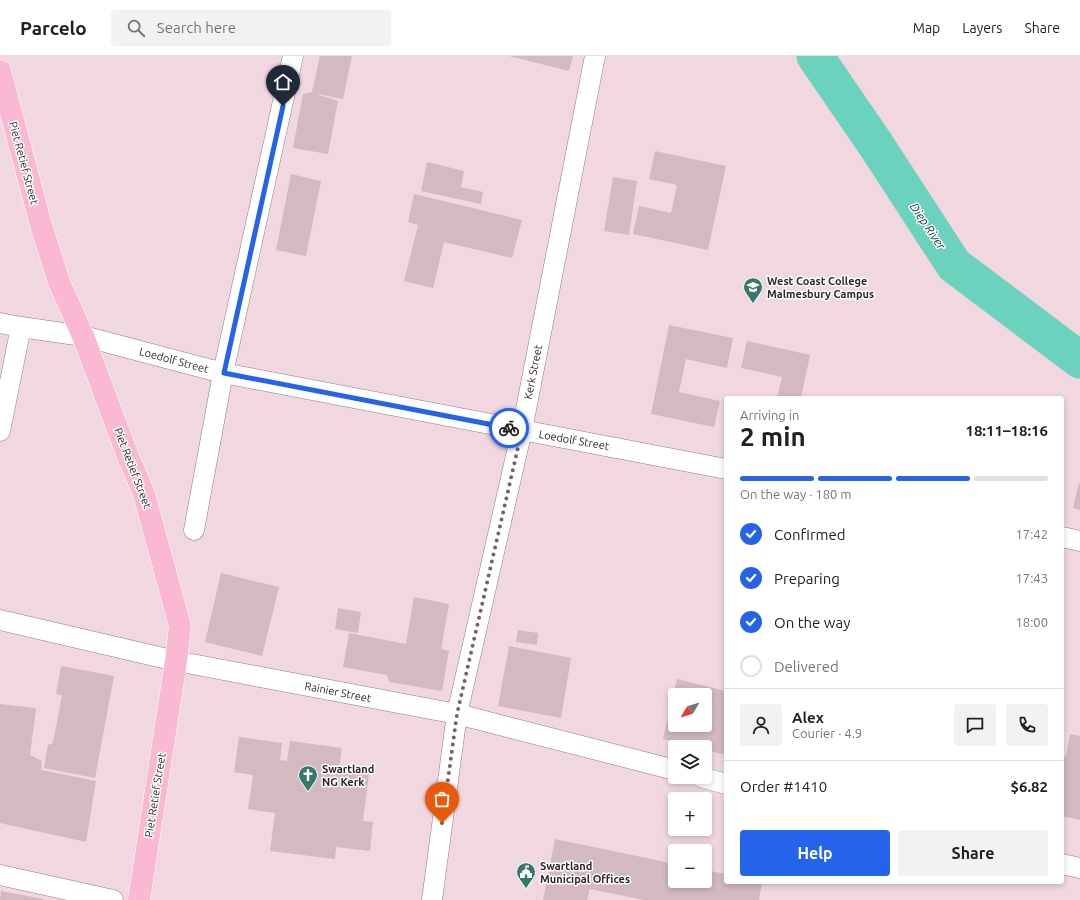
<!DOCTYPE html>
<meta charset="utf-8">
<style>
:root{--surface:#fff;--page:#f2f2f2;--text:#202124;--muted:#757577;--line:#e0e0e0;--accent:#2563eb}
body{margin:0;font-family:Ubuntu,sans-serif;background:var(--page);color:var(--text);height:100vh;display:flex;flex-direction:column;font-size:15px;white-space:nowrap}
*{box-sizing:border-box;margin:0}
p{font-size:13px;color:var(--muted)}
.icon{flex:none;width:22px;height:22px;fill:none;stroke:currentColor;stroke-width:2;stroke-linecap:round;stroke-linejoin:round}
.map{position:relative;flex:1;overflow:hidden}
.panel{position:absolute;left:724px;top:340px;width:340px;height:488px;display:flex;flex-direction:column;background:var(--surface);border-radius:4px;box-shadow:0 2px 6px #0003}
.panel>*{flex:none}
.needle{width:26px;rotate:232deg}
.tools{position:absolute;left:668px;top:632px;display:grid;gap:8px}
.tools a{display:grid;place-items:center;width:44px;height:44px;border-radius:4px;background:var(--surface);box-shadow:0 2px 6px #0003;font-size:20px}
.pin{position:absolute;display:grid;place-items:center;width:34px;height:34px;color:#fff;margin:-41px -17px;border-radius:50% 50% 50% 0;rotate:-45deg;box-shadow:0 0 4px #0007}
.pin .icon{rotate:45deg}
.courier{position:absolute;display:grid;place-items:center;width:40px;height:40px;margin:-20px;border:3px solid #2563eb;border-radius:50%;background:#fff;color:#222;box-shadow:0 1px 5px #0007}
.summary em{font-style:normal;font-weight:700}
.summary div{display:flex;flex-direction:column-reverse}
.summary{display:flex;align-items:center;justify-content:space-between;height:68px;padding:0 16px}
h1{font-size:26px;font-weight:700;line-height:30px}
.bar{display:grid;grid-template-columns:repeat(4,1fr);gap:6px 4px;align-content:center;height:48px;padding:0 16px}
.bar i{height:5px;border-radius:3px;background:var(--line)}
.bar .current{background:var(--accent)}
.bar p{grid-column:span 4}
.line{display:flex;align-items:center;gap:10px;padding:0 16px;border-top:1px solid var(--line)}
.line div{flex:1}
.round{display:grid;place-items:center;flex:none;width:42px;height:42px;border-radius:4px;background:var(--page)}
ol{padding:0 16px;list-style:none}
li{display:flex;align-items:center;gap:12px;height:44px}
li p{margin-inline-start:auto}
li .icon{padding:4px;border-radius:50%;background:var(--accent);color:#fff;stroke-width:4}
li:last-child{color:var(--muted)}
li i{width:22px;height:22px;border:2px solid var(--line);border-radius:50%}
.button{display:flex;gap:8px;margin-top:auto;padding:8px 16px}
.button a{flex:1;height:46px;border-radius:4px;background:var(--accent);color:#fff;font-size:16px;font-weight:700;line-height:46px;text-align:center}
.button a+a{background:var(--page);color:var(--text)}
header{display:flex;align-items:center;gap:24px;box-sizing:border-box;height:56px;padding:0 20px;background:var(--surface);border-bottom:1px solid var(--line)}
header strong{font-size:19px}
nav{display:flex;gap:22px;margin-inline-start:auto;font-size:14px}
.search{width:280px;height:36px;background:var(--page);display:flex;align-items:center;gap:10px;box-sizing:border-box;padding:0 14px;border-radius:4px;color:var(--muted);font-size:15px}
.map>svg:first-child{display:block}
</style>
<header>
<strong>Parcelo</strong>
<div class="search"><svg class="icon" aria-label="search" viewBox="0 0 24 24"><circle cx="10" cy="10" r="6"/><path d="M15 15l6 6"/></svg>Search here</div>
<nav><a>Map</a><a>Layers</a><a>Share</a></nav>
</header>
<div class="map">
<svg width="1080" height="844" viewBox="0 0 1080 844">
<rect width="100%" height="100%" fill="#f0d7e0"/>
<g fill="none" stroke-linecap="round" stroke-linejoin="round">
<!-- river -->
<path stroke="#6ad2bd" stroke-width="37" d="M815 0 876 89 954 209 1080 304"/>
</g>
<!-- building -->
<path fill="#d2b9c2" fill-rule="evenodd" d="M320 0H352L343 43 313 37 338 45 328 98 293 92 303 38 312 36Z
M509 0H573L569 15Z
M655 95 726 110 708 194 633 178 639 150 671 157 677 129 649 123Z
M427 106 464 115 461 131 483 136 481 148 421 135Z
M291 118 321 125 306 200 276 194Z
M613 121 637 125 629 179 604 175Z
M414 138 522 164 512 202 444 186 433 232 404 225 418 169 408 166Z
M669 269 733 282 727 312 686 303 679 336 720 345 714 371 651 358Z
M747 285 810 299 801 342H777L782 321 741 312Z
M1079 427H1080V454L1073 452Z
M221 517 279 531 262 600 205 586Z
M414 541 449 548 441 593 449 595 442 635 389 626 387 619 343 611 349 577 406 588Z
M338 552 361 556 358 577 335 573Z
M518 574 538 577 537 589 516 586Z
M509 590 571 602 561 662 498 650Z
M61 610 114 620 95 722 44 712 48 689 53 687 62 639 56 638Z
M677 623 726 635V699L705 694V691H694L663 683ZM675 639H705V669H675Z
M0 648 36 652 30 699 42 705 41 714 96 725 86 786 0 767Z
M1070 678 1080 680V764L1062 760V700L1066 701Z
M239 681 282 687 280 704 287 705 290 685 342 692 339 712 369 717 363 765 373 766 370 795 336 791 335 803 270 795 275 757 248 753 253 719 234 716Z
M555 783 675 808V825H705V814L726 818V826H762L759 844H644L590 833 587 844H543Z
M1 835 43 843V844H0Z"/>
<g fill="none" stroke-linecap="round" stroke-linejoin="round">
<!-- street casing -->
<g stroke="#927b83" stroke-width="21">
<path id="street" d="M0 267 21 271 83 280 223 317 726 413
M0 375 21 271
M194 474 223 317 293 0
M1062 481 1080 485
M0 564 176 605 457 658 675 714
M701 721 726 728
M1062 808 1080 812
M0 819 113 844
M432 844 457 658 522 374 595 0"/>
</g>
<!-- primary casing -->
<g stroke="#fff" stroke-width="23">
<path id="primary" d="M0 15 41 169 59 226 83 280 127 398 144 438 180 570 176 605 139 844"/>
</g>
<!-- street -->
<use href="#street" stroke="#fff" stroke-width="20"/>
<!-- primary -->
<use href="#primary" stroke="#fab8d3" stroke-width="22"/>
</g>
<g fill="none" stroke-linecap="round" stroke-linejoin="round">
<!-- done -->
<path stroke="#736469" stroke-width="4" stroke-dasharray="0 7.2" d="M442 767 457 658 522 374 509 372"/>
<!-- route -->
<path stroke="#2563eb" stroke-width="5" d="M283 50 224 317 509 372"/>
</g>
<!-- icons -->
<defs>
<g id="university-pin" transform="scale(1)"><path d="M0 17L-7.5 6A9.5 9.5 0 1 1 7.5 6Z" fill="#35796c" stroke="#fff"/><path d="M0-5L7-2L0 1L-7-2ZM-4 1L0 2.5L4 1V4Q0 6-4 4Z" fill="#fff"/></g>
<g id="church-pin" transform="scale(1)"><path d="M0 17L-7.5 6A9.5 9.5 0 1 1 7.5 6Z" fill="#35796c" stroke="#fff"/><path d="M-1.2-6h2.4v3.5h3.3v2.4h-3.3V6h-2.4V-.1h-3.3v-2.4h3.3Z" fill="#fff"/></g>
<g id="civic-pin" transform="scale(1)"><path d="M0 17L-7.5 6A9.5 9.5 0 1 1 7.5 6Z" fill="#35796c" stroke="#fff"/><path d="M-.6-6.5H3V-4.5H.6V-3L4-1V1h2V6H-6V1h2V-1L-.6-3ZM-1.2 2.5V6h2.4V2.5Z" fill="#fff"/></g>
</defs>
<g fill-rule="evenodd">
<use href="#university-pin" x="753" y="231"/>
<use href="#church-pin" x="308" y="719"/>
<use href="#civic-pin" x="526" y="816"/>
</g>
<g text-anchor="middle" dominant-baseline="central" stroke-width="3" stroke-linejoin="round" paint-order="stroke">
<!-- street labels -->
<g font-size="11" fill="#2f2629" stroke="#fff">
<text transform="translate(24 107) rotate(75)">Piet Retief Street</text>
<text transform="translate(174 304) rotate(15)">Loedolf Street</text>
<text transform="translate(533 316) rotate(-79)">Kerk Street</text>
<text transform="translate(574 384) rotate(10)">Loedolf Street</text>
<text transform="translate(133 412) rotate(69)">Piet Retief Street</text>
<text transform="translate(338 636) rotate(11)">Rainier Street</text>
<text transform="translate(155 739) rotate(-81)">Piet Retief Street</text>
</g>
<!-- poi labels -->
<g font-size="11" font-weight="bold" fill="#2f2629" stroke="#fff" text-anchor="start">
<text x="767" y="225">West Coast College<tspan x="767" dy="13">Malmesbury Campus</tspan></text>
<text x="322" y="713">Swartland<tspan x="322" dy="13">NG Kerk</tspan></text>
<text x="540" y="810">Swartland<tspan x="540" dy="13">Municipal Offices</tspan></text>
</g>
<!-- water labels -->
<g font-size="12" font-style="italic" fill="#083a32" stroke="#fff">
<text transform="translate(928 170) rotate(56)">Diep River</text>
</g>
</g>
</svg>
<div class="tools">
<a><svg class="needle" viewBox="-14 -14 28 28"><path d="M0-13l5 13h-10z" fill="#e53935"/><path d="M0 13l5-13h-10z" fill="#757577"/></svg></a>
<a><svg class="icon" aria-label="layers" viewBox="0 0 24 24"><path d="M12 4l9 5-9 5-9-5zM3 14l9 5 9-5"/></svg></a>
<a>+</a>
<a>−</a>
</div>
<div class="pin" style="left:442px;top:767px;background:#ea580c"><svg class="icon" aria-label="bag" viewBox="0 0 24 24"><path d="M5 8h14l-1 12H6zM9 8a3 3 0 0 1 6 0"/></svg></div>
<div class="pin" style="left:283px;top:50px;background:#1f2937"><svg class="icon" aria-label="home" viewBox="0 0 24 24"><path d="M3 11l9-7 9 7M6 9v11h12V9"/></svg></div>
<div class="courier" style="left:509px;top:372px"><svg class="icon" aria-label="bike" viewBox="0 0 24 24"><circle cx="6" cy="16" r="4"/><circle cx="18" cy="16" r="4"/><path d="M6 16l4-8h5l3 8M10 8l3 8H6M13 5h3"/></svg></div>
<section class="panel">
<div class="summary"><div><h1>2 min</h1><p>Arriving in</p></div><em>18:11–18:16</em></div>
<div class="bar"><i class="current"></i><i class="current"></i><i class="current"></i><i></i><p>On the way · 180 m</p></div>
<ol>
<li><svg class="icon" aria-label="check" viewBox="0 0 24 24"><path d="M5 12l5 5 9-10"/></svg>Confirmed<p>17:42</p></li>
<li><svg class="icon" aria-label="check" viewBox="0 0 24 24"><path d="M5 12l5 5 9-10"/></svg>Preparing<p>17:43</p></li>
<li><svg class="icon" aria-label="check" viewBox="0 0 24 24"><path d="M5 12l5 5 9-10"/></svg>On the way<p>18:00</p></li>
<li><i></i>Delivered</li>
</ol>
<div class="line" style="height:72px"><a class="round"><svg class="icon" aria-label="person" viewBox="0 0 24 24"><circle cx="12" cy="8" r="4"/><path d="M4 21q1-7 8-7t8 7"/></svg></a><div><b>Alex</b><p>Courier · 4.9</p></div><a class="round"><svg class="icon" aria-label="chat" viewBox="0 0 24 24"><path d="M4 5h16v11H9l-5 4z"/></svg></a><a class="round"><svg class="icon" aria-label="phone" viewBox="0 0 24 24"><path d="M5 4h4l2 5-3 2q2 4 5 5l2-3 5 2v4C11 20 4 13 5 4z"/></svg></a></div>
<div class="line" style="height:52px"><div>Order #1410</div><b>$6.82</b></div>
<div class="button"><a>Help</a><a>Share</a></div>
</section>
</div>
